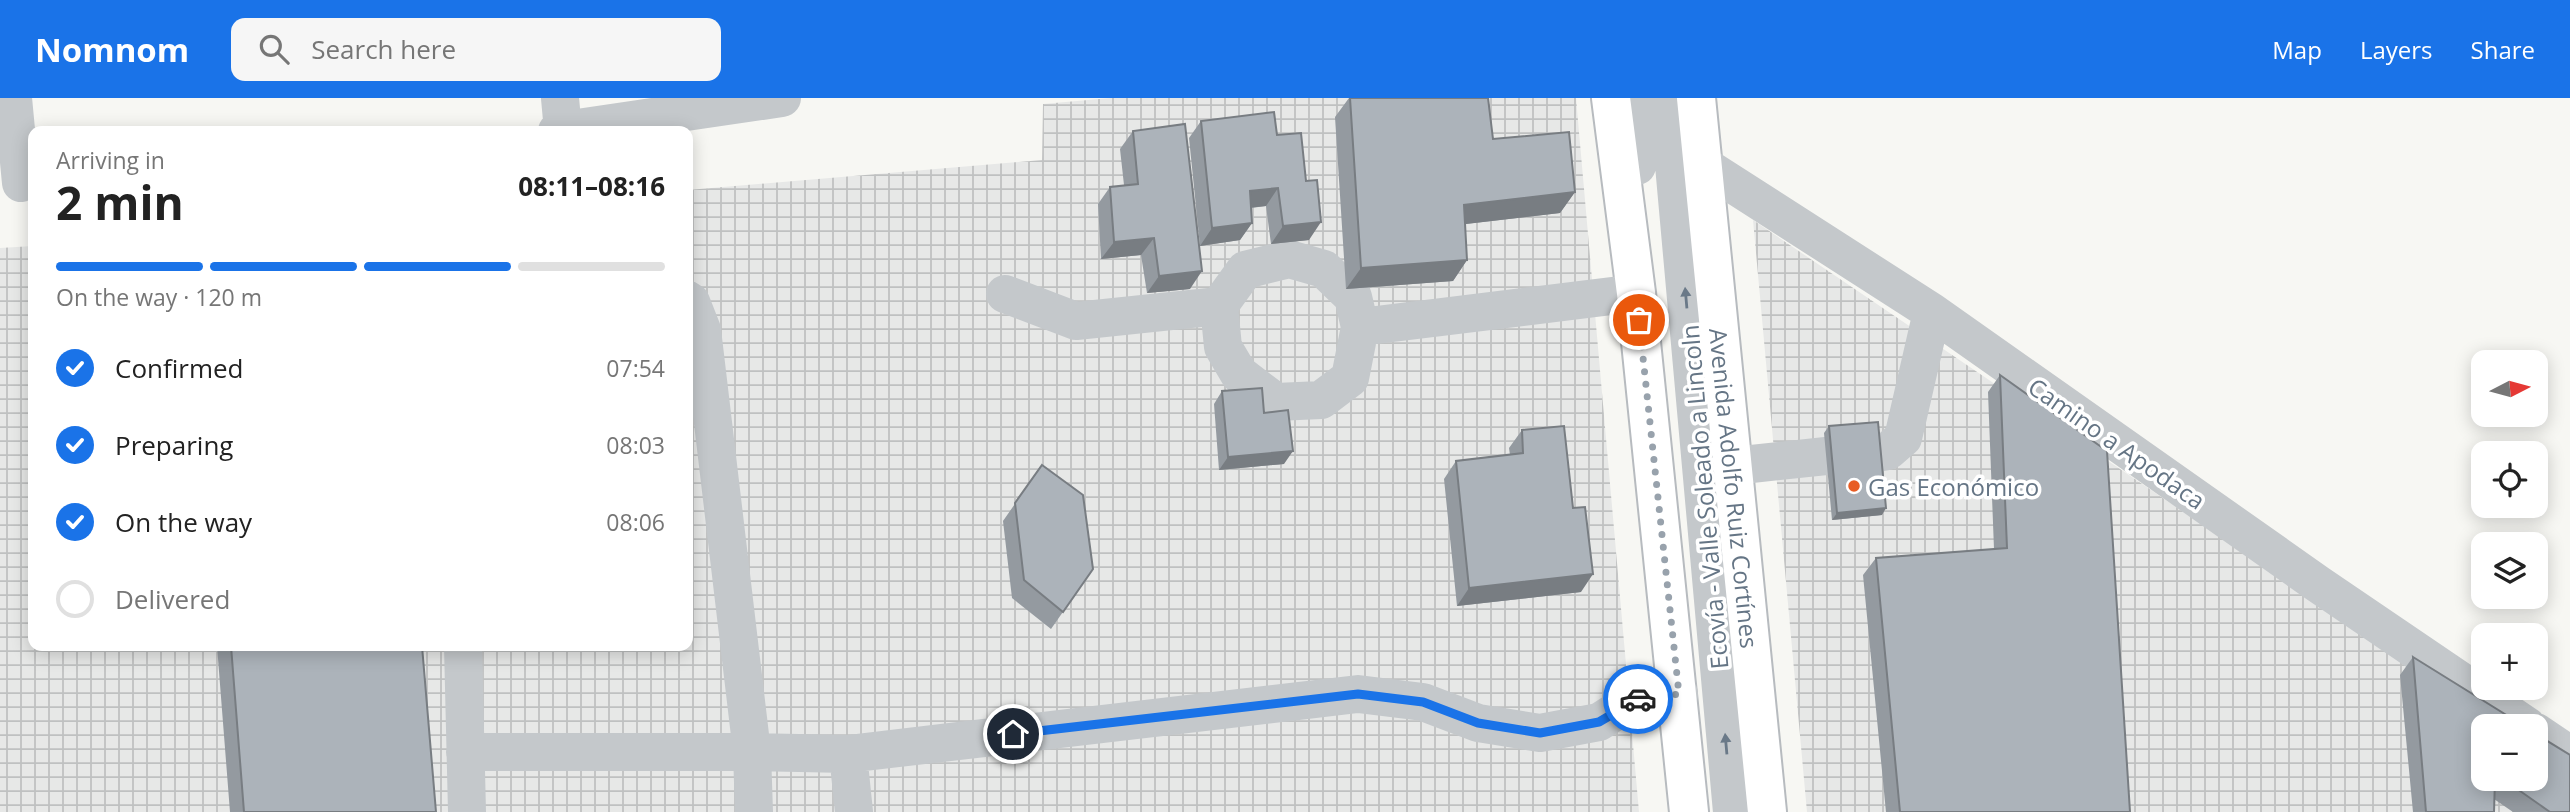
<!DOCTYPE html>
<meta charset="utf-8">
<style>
:root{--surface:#fff;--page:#f6f6f6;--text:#222;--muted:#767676;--line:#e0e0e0;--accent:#1a73e8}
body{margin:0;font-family:"Open Sans",sans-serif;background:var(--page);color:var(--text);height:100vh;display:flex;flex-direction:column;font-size:26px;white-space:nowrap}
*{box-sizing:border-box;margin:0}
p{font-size:23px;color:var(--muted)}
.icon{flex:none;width:38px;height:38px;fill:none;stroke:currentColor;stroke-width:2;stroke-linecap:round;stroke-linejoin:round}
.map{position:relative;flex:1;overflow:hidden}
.panel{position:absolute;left:28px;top:28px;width:665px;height:525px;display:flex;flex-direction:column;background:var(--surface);border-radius:14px;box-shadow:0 4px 18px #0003}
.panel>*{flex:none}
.needle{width:46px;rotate:84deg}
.tools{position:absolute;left:2471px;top:252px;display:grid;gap:14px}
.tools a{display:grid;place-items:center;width:77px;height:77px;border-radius:14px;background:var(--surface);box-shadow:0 4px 18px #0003;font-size:35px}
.pin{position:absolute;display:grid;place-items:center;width:60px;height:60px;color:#fff;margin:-30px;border:4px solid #fff;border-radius:50%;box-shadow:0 2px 7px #0007}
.courier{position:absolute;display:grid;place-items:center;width:70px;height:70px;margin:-35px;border:5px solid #1a73e8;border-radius:50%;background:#fff;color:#222;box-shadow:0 2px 9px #0007}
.head em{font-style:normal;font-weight:700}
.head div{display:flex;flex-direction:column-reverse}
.head{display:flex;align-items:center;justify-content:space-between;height:119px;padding:0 28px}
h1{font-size:46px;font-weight:700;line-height:52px}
.bar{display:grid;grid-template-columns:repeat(4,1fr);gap:10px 7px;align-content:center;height:84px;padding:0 28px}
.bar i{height:9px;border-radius:5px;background:var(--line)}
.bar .on{background:var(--accent)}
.bar p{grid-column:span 4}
ol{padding:0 28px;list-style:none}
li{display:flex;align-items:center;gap:21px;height:77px}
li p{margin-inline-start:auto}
li .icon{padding:7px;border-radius:50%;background:var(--accent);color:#fff;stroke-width:4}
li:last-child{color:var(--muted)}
li i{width:38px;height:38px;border:4px solid var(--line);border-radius:50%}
header{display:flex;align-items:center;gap:42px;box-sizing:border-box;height:98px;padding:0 35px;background:var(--accent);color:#fff}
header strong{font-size:33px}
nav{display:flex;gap:38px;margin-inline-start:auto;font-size:24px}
.search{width:490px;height:63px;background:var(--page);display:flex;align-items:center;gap:18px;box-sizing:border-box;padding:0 24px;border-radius:14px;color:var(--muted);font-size:26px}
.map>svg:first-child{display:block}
</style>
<header>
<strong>Nomnom</strong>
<div class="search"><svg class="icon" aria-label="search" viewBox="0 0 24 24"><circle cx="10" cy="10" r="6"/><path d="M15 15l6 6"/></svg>Search here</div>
<nav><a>Map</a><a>Layers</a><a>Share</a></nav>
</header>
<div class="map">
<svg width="2570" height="714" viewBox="0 0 2570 714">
<defs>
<pattern id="industrial-grid" width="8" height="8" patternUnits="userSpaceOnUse" patternTransform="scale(1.75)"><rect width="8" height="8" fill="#e7e8e7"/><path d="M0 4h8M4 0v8" fill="none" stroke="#bfc1c1"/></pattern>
</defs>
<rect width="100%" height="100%" fill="#f7f7f3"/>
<!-- industrial -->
<path fill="url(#industrial-grid)" d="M1111 0H1576L1639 714H0V150L33 148V548H688V92L1042 62 1043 6Z
M1753 122 2499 628H2483V681H2536L2570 714H1807Z"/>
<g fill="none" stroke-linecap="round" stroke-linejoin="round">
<!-- major casing -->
<g stroke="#b7bbbf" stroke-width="42">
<g id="major">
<path d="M1611 0 1636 195 1689 714"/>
<path id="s1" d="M1696 0 1767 714"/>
</g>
</g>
<!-- minor -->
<path stroke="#c4c8cb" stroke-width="38" d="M13 0 21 85
M560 0 563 33
M1631 0 1637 68
M1668 0 1732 714
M557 33 782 0
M1703 67 1932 214 2318 486 2527 628
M1005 196 1076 223 1219 208 1245 172 1289 161 1324 171 1353 199 1360 229 1636 195
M688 202 691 204 702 232 752 654 754 714
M1219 208 1223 249 1239 276 1276 304 1321 302 1350 280 1360 229
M1876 355 1888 353 1903 340 1932 214
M1733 368 1826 358
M463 548 467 714
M2536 634 2570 657
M465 654H752L848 656 1358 596 1423 604 1478 625 1540 635 1599 624 1635 601 1679 596
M848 656 854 714"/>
<!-- major -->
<use href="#major" stroke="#fff" stroke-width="38"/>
</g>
<!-- wall -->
<path fill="#949aa0" d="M1349 0H1488L1493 41 1575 94 1560 115 1465 126 1467 162 1453 183 1346 191 1335 19Z
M1201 23 1277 37 1309 142 1271 146 1266 108 1251 110 1252 125 1240 142 1200 148 1189 40Z
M1133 33 1190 191 1147 195 1141 157 1101 161 1098 106 1110 89 1124 87 1120 51Z
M2000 277 2130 714H1886L1863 477 1876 460 1994 451 1988 294Z
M1222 293 1264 315 1284 366 1219 372 1214 306Z
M1829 328 1882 417 1832 422 1824 335Z
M1522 332 1581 494 1457 508 1444 381 1456 363 1510 357 1509 350Z
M1042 367 1093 471 1051 531 1012 500 1003 423Z
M217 548H422L436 714H230Z
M2413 559 2483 681H2536L2570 714H2513L2494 701V714H2413L2400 577Z"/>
<!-- shaded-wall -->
<path fill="#787d82" d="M1278 90 1266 108 1238 111 1250 93Z
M1575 94 1560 115 1449 128 1464 107Z
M1321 124 1309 142 1271 146 1283 128Z
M1252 125 1240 142 1200 148 1212 130Z
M1154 140 1141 157 1101 161 1114 144Z
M1467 162 1453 183 1346 191 1361 170Z
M1202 173 1190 191 1147 195 1159 178Z
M1293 353 1284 366 1219 372 1228 359Z
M1886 410 1882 417 1832 422 1837 415Z
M1593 476 1581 494 1457 508 1469 490Z"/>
<!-- building -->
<path fill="#acb3ba" stroke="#787d82" stroke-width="2" d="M1350 0H1488L1493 41 1569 34 1575 94 1464 107 1467 162 1361 170Z
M1274 14 1277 37 1301 35 1306 83 1317 82 1321 124 1283 128 1278 90 1250 93 1252 125 1212 130 1201 23Z
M1185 26 1202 173 1159 178 1154 140 1114 144 1110 89 1138 86 1133 33Z
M2000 277 2107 353 2130 714H1900L1876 460 2007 450Z
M1262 290 1264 315 1288 312 1293 353 1228 359 1222 293Z
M1878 324 1886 410 1837 415 1829 328Z
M1564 328 1573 410 1585 409 1593 476 1469 490 1456 363 1523 355 1522 332Z
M1042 367 1083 397 1093 471 1063 514 1024 482 1015 405Z
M231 548H422L436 714H244Z
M2413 559 2524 628H2483V681H2495L2494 714H2426Z
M2536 636 2570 657V714H2550L2503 681H2536Z"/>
<!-- one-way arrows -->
<defs><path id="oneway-solid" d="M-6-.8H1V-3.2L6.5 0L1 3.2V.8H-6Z" transform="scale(1.75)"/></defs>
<g fill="#6a7988">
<use href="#oneway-solid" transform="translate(1686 200) rotate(-95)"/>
<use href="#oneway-solid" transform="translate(1726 646) rotate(-95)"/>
</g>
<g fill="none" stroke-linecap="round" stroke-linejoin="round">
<!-- done -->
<path stroke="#98a2ac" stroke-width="7" stroke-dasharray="0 12.6" d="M1638 601 1679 596 1639 222"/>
<!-- route -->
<path stroke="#1a73e8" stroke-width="9" d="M1013 636 1358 596 1423 604 1478 625 1540 635 1599 624 1638 601"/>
</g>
<!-- markers -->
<circle fill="#e85c23" stroke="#fff" stroke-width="2.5" cx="1854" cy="388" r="7"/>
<g text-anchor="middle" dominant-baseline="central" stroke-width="7" stroke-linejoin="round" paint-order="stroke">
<!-- street labels -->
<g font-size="24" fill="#657585" stroke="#fff">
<text transform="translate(2117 345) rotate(35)">Camino a Apodaca</text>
<text stroke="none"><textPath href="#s1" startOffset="392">Avenida Adolfo Ruiz Cortínes</textPath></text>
<text transform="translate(1704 399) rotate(-95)">Ecovía - Valle Soleado a Lincoln</text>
</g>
<!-- poi labels -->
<g font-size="24" fill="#657585" stroke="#fff" text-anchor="start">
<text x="1868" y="388">Gas Económico</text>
</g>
</g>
</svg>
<div class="tools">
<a><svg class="needle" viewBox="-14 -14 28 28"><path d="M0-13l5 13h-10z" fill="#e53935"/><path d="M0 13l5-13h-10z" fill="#767676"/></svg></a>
<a><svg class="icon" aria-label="locate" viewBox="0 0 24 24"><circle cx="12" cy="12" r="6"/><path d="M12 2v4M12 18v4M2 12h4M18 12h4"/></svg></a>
<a><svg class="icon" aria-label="layers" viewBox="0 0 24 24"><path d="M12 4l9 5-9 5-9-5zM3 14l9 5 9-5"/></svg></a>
<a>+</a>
<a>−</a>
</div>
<div class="pin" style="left:1639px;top:222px;background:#ea580c"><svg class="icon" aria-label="bag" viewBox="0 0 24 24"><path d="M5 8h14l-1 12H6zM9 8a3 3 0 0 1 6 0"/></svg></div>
<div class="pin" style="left:1013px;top:636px;background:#1f2937"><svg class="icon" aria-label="home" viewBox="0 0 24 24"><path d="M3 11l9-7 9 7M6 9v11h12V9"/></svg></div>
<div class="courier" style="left:1638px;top:601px"><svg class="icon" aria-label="car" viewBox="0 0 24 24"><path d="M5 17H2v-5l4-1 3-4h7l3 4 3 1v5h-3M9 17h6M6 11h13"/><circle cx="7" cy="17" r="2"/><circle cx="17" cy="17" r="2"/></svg></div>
<section class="panel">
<div class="head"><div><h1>2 min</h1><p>Arriving in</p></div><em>08:11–08:16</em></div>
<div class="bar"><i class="on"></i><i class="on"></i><i class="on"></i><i></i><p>On the way · 120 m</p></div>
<ol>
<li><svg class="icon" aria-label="check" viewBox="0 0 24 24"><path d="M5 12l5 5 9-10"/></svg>Confirmed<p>07:54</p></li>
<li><svg class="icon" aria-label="check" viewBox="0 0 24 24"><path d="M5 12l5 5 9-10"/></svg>Preparing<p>08:03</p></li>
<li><svg class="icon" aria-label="check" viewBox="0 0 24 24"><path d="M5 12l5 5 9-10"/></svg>On the way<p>08:06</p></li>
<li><i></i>Delivered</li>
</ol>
</section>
</div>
